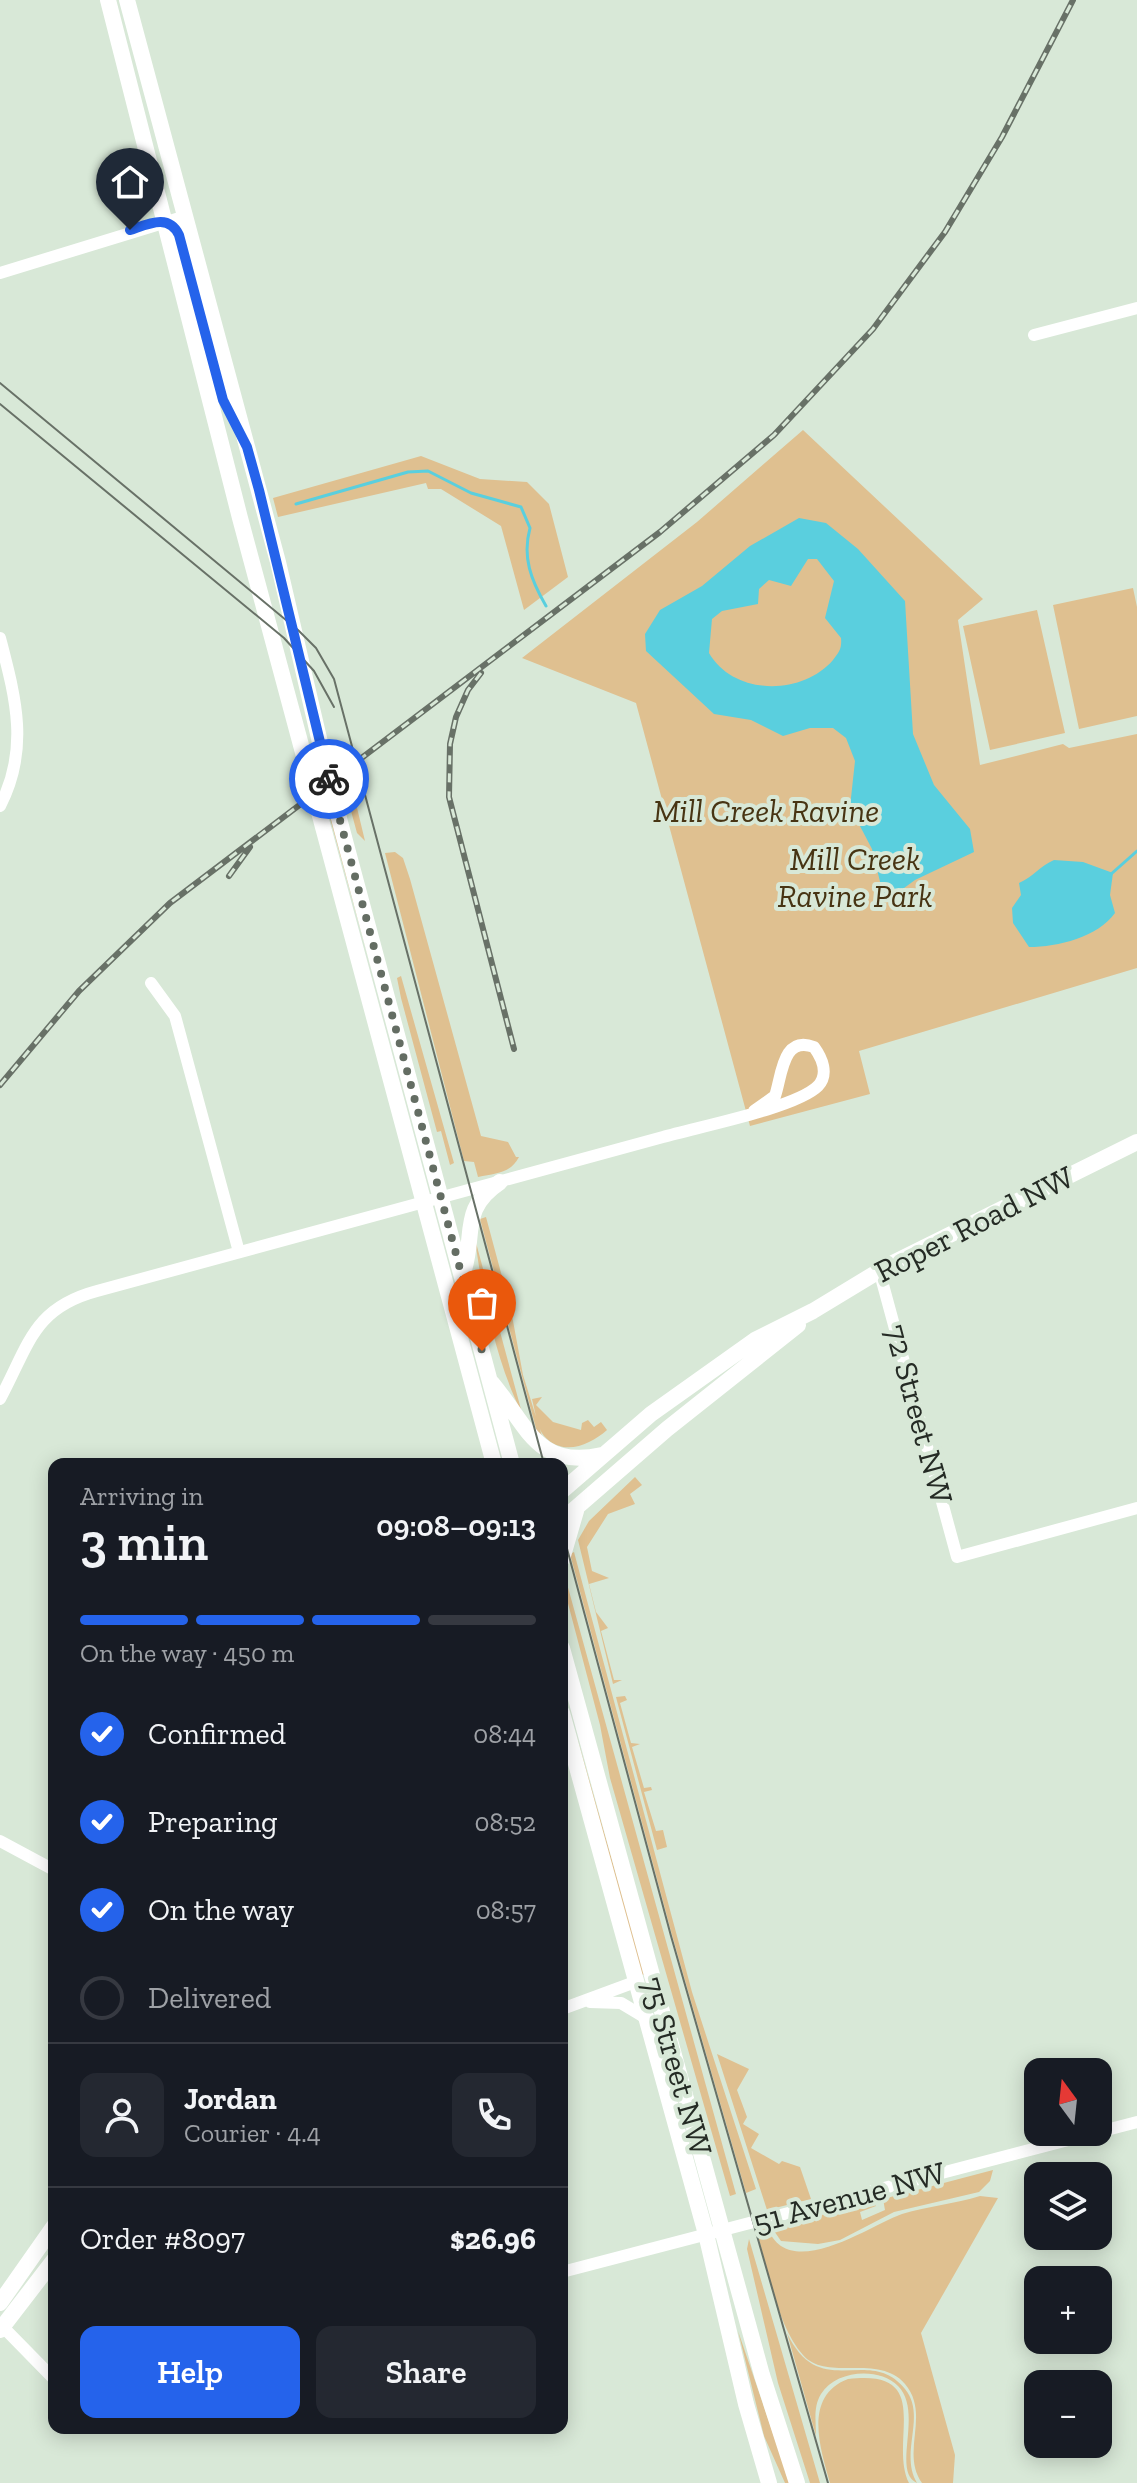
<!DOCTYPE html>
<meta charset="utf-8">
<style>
:root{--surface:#171b24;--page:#242831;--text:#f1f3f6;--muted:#9ea1a6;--line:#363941;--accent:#2563eb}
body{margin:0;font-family:"Zilla Slab",serif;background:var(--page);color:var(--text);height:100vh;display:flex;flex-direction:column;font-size:30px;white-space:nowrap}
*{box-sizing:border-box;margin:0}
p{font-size:26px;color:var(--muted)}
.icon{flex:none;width:44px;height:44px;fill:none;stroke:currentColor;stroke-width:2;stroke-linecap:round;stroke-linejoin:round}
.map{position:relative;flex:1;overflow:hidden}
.details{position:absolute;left:48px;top:1458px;width:520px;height:976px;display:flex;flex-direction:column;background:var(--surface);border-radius:16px;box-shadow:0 4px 20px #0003}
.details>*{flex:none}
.needle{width:52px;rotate:345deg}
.controls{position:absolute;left:1024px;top:2058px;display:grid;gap:16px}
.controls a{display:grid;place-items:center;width:88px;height:88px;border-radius:16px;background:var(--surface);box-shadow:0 4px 20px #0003;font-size:40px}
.pin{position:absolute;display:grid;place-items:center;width:68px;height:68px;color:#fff;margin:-82px -34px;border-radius:50% 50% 50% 0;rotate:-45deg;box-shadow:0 0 8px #0007}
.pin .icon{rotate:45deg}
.courier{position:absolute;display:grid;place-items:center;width:80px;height:80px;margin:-40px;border:6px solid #2563eb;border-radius:50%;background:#fff;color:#222;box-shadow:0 2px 10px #0007}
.overview em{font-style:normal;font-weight:600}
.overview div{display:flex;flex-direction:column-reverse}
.overview{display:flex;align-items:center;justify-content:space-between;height:136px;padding:0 32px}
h1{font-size:52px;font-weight:600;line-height:60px}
.bar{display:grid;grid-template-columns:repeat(4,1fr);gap:12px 8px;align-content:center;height:96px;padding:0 32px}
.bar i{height:10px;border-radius:6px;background:var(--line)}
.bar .active{background:var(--accent)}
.bar p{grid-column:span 4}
.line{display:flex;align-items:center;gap:20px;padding:0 32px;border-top:2px solid var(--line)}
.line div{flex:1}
.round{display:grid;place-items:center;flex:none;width:84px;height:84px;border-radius:16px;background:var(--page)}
ol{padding:0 32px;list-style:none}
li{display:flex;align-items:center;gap:24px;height:88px}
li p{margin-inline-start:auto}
li .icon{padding:8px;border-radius:50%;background:var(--accent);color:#fff;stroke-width:4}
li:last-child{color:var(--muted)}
li i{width:44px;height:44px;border:4px solid var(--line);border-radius:50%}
.action{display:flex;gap:16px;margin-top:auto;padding:16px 32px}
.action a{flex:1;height:92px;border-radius:16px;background:var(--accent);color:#fff;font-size:32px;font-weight:600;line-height:92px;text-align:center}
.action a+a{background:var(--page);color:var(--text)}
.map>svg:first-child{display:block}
</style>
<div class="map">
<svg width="1137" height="2483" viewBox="0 0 1137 2483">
<rect width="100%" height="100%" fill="#d8e8d7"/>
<!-- green -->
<path fill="#dfc090" d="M803 430 983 599 958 620 980 765 1063 744 1069 748 1137 734V968L859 1051 870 1094 750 1126 636 703 522 658 697 522Z
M421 456 480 479 527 482 549 504 568 577 524 610 501 526 441 489H428L426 483 278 517 273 498Z
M1133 588 1137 607V716L1079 729 1053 605Z
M1037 610 1065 733 990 750 963 626Z
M325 786 402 1079 322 789Z
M352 787 365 841 357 833 345 789Z
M395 852 403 858 410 879 481 1136 508 1142 516 1157H519C510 1174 496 1173 478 1177L474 1162 464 1161 385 853Z
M401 976 454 1163 450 1165 441 1131 437 1132 401 998 397 978Z
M486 1217 511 1310 523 1375 542 1436H538L480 1219Z
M475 1239 522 1413C497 1365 482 1293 475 1239Z
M542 1397 536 1405 553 1422 581 1430 582 1423 588 1420 594 1427 601 1422 607 1430C590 1445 563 1457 544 1436 537 1428 535 1410 532 1399Z
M635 1477 642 1485 630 1494 635 1504 608 1514 587 1547 592 1571 609 1578 589 1584 596 1612 608 1628 601 1631 614 1680H622L613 1684 578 1540 589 1521Z
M574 1552 692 1992 756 2189 746 2193 672 1935 570 1554Z
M564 1573 736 2194 730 2196 610 1778 600 1725 565 1592Z
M625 1696 627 1700 620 1703 631 1743 640 1744 632 1747 644 1788 651 1787 652 1790 644 1792 656 1831 663 1830 667 1847 657 1850 617 1701 616 1697Z
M576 1734 645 1975 640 1974Z
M717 2054 749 2069 737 2090 747 2117 743 2124 759 2134 751 2148 779 2164 782 2161 800 2167 811 2199 767 2210Z
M993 2170 990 2181 979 2192 894 2212 840 2240 818 2244 781 2241 772 2228 875 2201 876 2206 860 2212 862 2220 885 2210 883 2199Z
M980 2196 998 2198 921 2333 955 2455 953 2483H922C900 2452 931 2415 905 2384 879 2353 826 2382 803 2355 777 2326 767 2266 756 2229L767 2226C787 2285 870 2225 902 2214 928 2206 955 2204 980 2196Z
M749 2239 820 2483H810L778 2383 747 2249Z
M738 2331 790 2483H785L764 2436Z
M787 2333C820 2403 869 2344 905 2389 927 2416 899 2453 917 2483 891 2472 924 2412 898 2386 879 2367 836 2370 821 2394 813 2407 816 2422 816 2436Z
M848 2379C936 2368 888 2441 909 2483H830C820 2448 803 2396 848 2379Z"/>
<!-- water -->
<path fill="#5acfde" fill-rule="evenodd" d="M799 518 826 523 858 549 905 601 913 734 934 785 970 829 974 852 915 880 885 902 872 849 850 807 855 761 846 738 833 728H810L783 736 751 720 714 714 646 651 645 634 660 610 702 586 750 546ZM808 559H817L834 581 825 618 841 638C842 649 839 652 833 660 802 696 734 696 709 653L712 619 722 611 758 604 759 589 769 580 791 586Z
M1054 860 1083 862 1113 873 1110 895 1115 913C1098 937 1058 947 1029 947L1013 923 1012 908 1021 895 1019 883C1033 877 1040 866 1054 860Z"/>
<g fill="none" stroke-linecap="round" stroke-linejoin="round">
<!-- stream -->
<path stroke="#5acfde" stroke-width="3" d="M296 504 408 472 428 471 471 493 521 507 530 528C522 557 531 580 546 606
M1110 875 1137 851"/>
<!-- minor -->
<path stroke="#fff" stroke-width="12" d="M0 273 186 216
M1034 335 1137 308
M0 638C15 696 30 748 0 806
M151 983 175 1016 239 1252
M879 1270 957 1557 1137 1508
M0 1399C29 1345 33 1308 97 1291 286 1240 475 1189 663 1137 697 1127 796 1108 818 1086 829 1074 822 1058 814 1047 782 1035 782 1076 775 1096L754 1111
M0 1841 54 1870
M590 2002 621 2003 646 2018
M562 2009 635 1982
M562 2272 1137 2122
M0 2324 54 2379"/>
<!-- major -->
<path stroke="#fff" stroke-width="16" d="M108 0 240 518 494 1464
M127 0 278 562 329 781 512 1464
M163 221 176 229 189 273
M462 1276C477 1236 458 1210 500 1182
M492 1383C527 1425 537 1470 602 1455
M562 1491 651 1414 755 1340 813 1311 889 1265 1137 1142
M562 1520 667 1429 798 1325
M562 1559 576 1511
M562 1648 762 2375 797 2483
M562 1713 706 2234 746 2404 769 2483
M0 2303 54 2226
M0 2330 54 2260"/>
<!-- tram -->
<path stroke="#687167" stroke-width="2" d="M0 383 298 630 316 648 334 679 544 1464
M0 404 284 638 314 671 334 707
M562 1530 671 1936 828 2483"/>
<!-- rail casing -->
<g stroke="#687167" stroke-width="6">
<path id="rail" d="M481 673 468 690 456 717 450 744 449 797 514 1049
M229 876 250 847
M0 1085 79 991 170 903 660 532 774 435 873 329 945 232 1002 137 1073 0"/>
</g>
<!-- rail -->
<use href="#rail" stroke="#d8e8d7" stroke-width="3" stroke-dasharray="9" stroke-linecap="butt"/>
</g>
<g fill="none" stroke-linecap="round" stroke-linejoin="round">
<!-- done -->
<path stroke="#646d63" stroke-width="8" stroke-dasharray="0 14.4" d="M329 779 482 1351"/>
<!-- route -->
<path stroke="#2563eb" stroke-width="10" d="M130 230C148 224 169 213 179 235L223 400 247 447 259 490 329 779"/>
</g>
<g text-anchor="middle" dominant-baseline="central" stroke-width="8" stroke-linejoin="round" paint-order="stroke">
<!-- park labels -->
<g font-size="32" font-style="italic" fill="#473413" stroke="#d8e8d7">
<text x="766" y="811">Mill Creek Ravine</text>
<text x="855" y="859">Mill Creek<tspan x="855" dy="37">Ravine Park</tspan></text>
</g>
<!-- street labels -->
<g font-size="32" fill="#252b25" stroke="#d8e8d7">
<text transform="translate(974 1224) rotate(-27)">Roper Road NW</text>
<text transform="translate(919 1414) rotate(75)">72 Street NW</text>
<text transform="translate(677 2066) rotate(74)">75 Street NW</text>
<text transform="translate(849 2197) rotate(-15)">51 Avenue NW</text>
</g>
</g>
</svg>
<div class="controls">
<a><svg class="needle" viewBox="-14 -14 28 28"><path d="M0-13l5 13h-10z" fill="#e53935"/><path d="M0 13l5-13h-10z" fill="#9ea1a6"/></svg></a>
<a><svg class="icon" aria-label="layers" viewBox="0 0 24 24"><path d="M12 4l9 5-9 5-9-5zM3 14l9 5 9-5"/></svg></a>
<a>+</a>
<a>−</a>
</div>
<div class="pin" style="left:482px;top:1351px;background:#ea580c"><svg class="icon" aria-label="bag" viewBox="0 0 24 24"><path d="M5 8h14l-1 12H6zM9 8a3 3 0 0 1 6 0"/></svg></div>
<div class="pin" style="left:130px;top:230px;background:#1f2937"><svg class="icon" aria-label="home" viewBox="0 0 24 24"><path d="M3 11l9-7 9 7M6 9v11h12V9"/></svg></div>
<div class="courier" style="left:329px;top:779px"><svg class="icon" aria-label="bike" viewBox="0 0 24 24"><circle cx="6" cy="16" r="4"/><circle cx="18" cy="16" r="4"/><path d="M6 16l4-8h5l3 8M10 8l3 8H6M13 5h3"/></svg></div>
<section class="details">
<div class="overview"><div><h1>3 min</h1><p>Arriving in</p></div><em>09:08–09:13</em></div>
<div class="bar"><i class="active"></i><i class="active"></i><i class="active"></i><i></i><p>On the way · 450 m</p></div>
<ol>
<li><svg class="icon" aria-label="check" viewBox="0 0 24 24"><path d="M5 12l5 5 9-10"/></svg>Confirmed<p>08:44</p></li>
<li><svg class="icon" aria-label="check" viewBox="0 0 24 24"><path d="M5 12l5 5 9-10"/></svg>Preparing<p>08:52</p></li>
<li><svg class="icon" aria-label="check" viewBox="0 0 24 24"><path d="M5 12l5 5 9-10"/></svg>On the way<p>08:57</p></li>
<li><i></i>Delivered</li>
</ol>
<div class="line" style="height:144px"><a class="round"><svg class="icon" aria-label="person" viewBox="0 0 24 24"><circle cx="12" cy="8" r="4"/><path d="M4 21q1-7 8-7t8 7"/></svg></a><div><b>Jordan</b><p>Courier · 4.4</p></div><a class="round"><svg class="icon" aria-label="phone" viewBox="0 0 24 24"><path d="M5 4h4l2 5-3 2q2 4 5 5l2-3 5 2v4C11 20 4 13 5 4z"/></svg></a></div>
<div class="line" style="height:104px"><div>Order #8097</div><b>$26.96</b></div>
<div class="action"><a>Help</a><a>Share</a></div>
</section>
</div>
